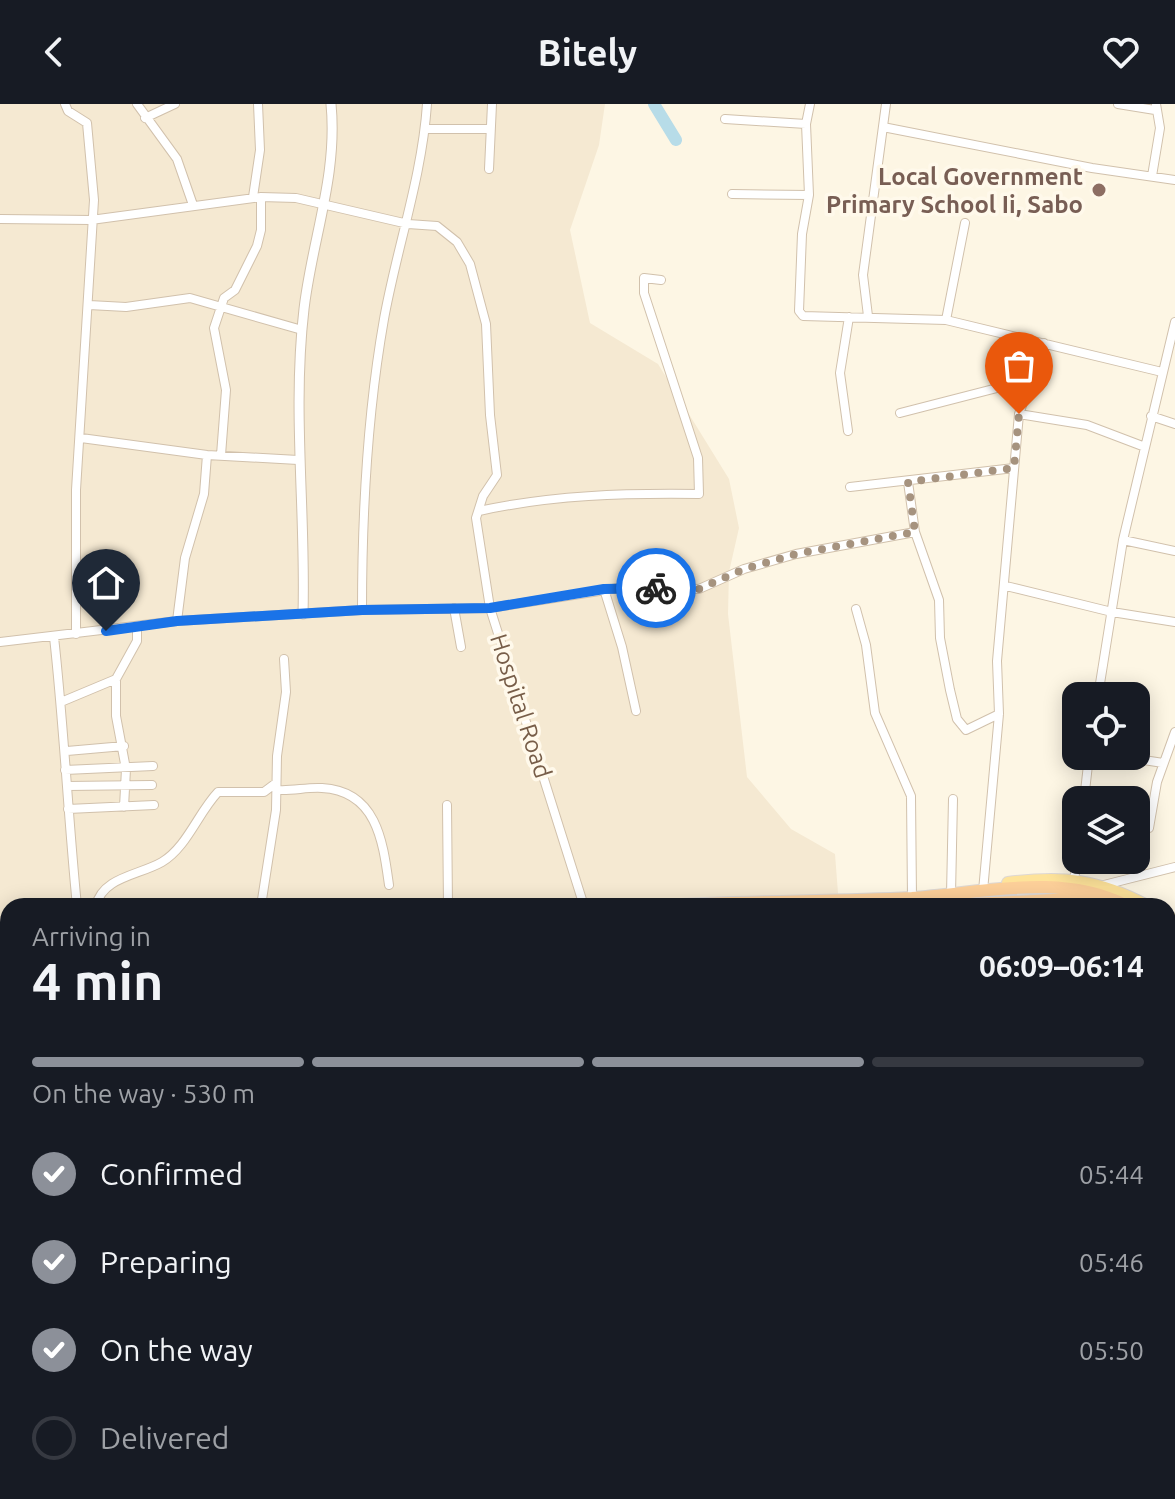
<!DOCTYPE html>
<meta charset="utf-8">
<style>
:root{--surface:#171b24;--page:#20242c;--text:#f1f3f6;--muted:#9ea1a6;--line:#363941;--accent:#8c9099}
body{margin:0;font-family:Ubuntu,sans-serif;background:var(--page);color:var(--text);height:100vh;display:flex;flex-direction:column;font-size:30px;white-space:nowrap}
*{box-sizing:border-box;margin:0}
p{font-size:26px;color:var(--muted)}
.icon{flex:none;width:44px;height:44px;fill:none;stroke:currentColor;stroke-width:2;stroke-linecap:round;stroke-linejoin:round}
.map{position:relative;flex:1;overflow:hidden}
.details{position:absolute;left:0px;top:794px;width:1176px;height:602px;display:flex;flex-direction:column;background:var(--surface);border-radius:24px 24px 0 0;box-shadow:0 4px 20px #0003}
.details>*{flex:none}
.fabs{position:absolute;left:1062px;top:578px;display:grid;gap:16px}
.fabs a{display:grid;place-items:center;width:88px;height:88px;border-radius:16px;background:var(--surface);box-shadow:0 4px 20px #0003;font-size:40px}
.pin{position:absolute;display:grid;place-items:center;width:68px;height:68px;color:#fff;margin:-82px -34px;border-radius:50% 50% 50% 0;rotate:-45deg;box-shadow:0 0 8px #0007}
.pin .icon{rotate:45deg}
.courier{position:absolute;display:grid;place-items:center;width:80px;height:80px;margin:-40px;border:6px solid #1a73e8;border-radius:50%;background:#fff;color:#222;box-shadow:0 2px 10px #0007}
.head em{font-style:normal;font-weight:700}
.head div{display:flex;flex-direction:column-reverse}
.head{display:flex;align-items:center;justify-content:space-between;height:136px;padding:0 32px}
h1{font-size:52px;font-weight:700;line-height:60px}
.bar{display:grid;grid-template-columns:repeat(4,1fr);gap:12px 8px;align-content:center;height:96px;padding:0 32px}
.bar i{height:10px;border-radius:6px;background:var(--line)}
.bar .active{background:var(--accent)}
.bar p{grid-column:span 4}
ol{padding:0 32px;list-style:none}
li{display:flex;align-items:center;gap:24px;height:88px}
li p{margin-inline-start:auto}
li .icon{padding:8px;border-radius:50%;background:var(--accent);color:#fff;stroke-width:4}
li:last-child{color:var(--muted)}
li i{width:44px;height:44px;border:4px solid var(--line);border-radius:50%}
header{display:flex;justify-content:space-between;align-items:center;height:104px;padding:0 32px;background:var(--surface);font-size:36px;font-weight:700}
.map>svg:first-child{display:block}
</style>
<header><svg class="icon" aria-label="back" viewBox="0 0 24 24"><path d="M15 5l-7 7 7 7"/></svg>Bitely<svg class="icon" aria-label="heart" viewBox="0 0 24 24"><path d="M12 20l-8-8c-3-5 5-10 8-4 3-6 11-1 8 4z"/></svg></header>
<div class="map">
<svg width="1175" height="1395" viewBox="0 0 1175 1395">
<rect width="100%" height="100%" fill="#fdf6e4"/>
<!-- residential -->
<path fill="#f5e9d2" d="M0 0H605L599 41 570 126 590 219 658 260 729 375 739 424 729 468 728 510 747 673 791 725 835 750 839 802H8V1388H771V1395H0Z"/>
<g fill="none" stroke-linecap="round" stroke-linejoin="round">
<!-- river -->
<path stroke="#b7dce8" stroke-width="12" d="M654 0 676 36"/>
<!-- minor casing -->
<g stroke="#d1c1ac" stroke-width="10">
<path id="minor" d="M65 0 68 7 87 19 94 96 76 386V530
M137 0 177 55 193 101
M810 0 806 20 809 91 802 130 799 207 803 212 946 216 1162 268
M1118 0 1155 6
M145 14 175 0
M725 15 806 20
M883 23 1092 64 1175 76
M425 25H489
M489 65 492 0
M1152 72 1160 24 1156 0
M732 90 809 91
M253 93 260 46 258 0
M0 115 91 116 261 93 296 94 408 120 437 122 457 138 470 160 486 220 490 311 497 371 483 392 476 414 490 504 625 483 699 485 744 465 796 450 915 428
M89 201 126 203 190 194 302 226
M868 212 863 171 886 0
M946 216 965 119
M900 309 1001 283 1025 285
M1019 310 1087 321 1145 343
M1151 312 1175 320
M848 327 840 269 849 213
M81 334 207 351 298 356
M221 351 226 286 214 224 224 194 235 186 257 142 261 126V93
M908 378 915 428 939 496 940 534 950 586 957 615 966 626 999 610
M850 383 1014 364
M479 407C552 391 624 389 699 390L698 354 644 189V174L661 176
M1123 436 1175 447
M1006 482 1112 508 1175 518
M604 485 622 543 636 607
M454 504 461 543
M856 505 866 541 875 609 911 692 912 794
M362 506C362 409 367 311 384 215 397 143 422 73 427 0
M177 517 185 454 204 390 207 351
M54 533C64 623 68 712 77 802
M0 538 177 517 362 506 490 504 584 802
M1098 592 1123 436 1175 218
M61 598 116 575
M67 647 124 642
M1118 652 1163 659
M65 666 153 662
M67 682 152 681
M278 686C293 687 307 683 322 684 377 687 383 738 389 781
M1084 696 1089 652
M447 701 448 802
M124 703 126 665 116 612V575L137 537V524
M68 705 154 701
M1136 724H1149L1157 678 1175 628
M1074 776 1077 756
M1104 781 1175 763
M983 787 999 610 997 557 1019 310 1044 239
M951 790 953 695
M96 802C102 773 140 771 162 758 187 743 198 709 218 688H264L276 679
M261 802 276 706 277 652 286 588 284 555
M0 948 5 854
M0 996H8
M1168 1107 1175 1108
M0 1158 8 1164
M1168 1257 1175 1256
M4 1267 8 1306
M25 1388 27 1395
M338 1388 374 1395
M556 1388V1395
M723 1388 724 1395
M1084 1388 1102 1395
M122 1395 133 1388
M420 1395 421 1388
M653 1395 654 1388
M1019 1395 1020 1388"/>
</g>
<!-- tertiary casing -->
<g stroke="#d1c1ac" stroke-width="11">
<path id="tertiary" d="M303 510C306 409 292 307 304 205 312 136 338 71 331 0
M0 1169 8 1168
M200 1388 205 1395"/>
</g>
<!-- primary casing -->
<g stroke="#ded8d3" stroke-width="14">
<path id="primary" d="M1008 779C1064 772 1098 776 1147 802
M1168 813 1175 816
M1168 846 1175 850"/>
</g>
<!-- trunk casing -->
<g stroke="#ded8d3" stroke-width="14">
<path id="trunk" d="M661 802C745 797 828 798 912 794 983 789 1061 768 1127 802
M937 802 1072 795 1101 802
M1168 824 1175 827
M1168 837 1175 841
M0 839 8 838
M0 854H8"/>
</g>
<!-- minor -->
<use href="#minor" stroke="#fff" stroke-width="8"/>
<!-- tertiary -->
<use href="#tertiary" stroke="#fff" stroke-width="9"/>
<!-- primary -->
<use href="#primary" stroke="#fee39a" stroke-width="12"/>
<!-- trunk -->
<use href="#trunk" stroke="#fccf99" stroke-width="12"/>
</g>
<g fill="none" stroke-linecap="round" stroke-linejoin="round">
<!-- done -->
<path stroke="#a6937f" stroke-width="8" stroke-dasharray="0 14.4" d="M656 484 699 485 744 465 796 450 915 428 908 378 1014 364 1019 310"/>
<!-- route -->
<path stroke="#1a73e8" stroke-width="10" d="M106 527 177 517 362 506 490 504 604 485 656 484"/>
</g>
<!-- markers -->
<circle fill="#8d6e63" stroke="#fff9eb" stroke-width="3" cx="1099" cy="86" r="8"/>
<g text-anchor="middle" dominant-baseline="central" stroke-width="7" stroke-linejoin="round" paint-order="stroke">
<!-- education labels -->
<g font-size="24" font-weight="bold" fill="#785e54" stroke="#fff9eb" text-anchor="end">
<text x="1083" y="72">Local Government<tspan x="1083" dy="28">Primary School Ii, Sabo</tspan></text>
</g>
<!-- street labels -->
<g font-size="24" fill="#775d48" stroke="#fff9eb">
<text transform="translate(521 602) rotate(72)">Hospital Road</text>
</g>
</g>
</svg>
<div class="fabs">
<a><svg class="icon" aria-label="locate" viewBox="0 0 24 24"><circle cx="12" cy="12" r="6"/><path d="M12 2v4M12 18v4M2 12h4M18 12h4"/></svg></a>
<a><svg class="icon" aria-label="layers" viewBox="0 0 24 24"><path d="M12 4l9 5-9 5-9-5zM3 14l9 5 9-5"/></svg></a>
</div>
<div class="pin" style="left:1019px;top:310px;background:#ea580c"><svg class="icon" aria-label="bag" viewBox="0 0 24 24"><path d="M5 8h14l-1 12H6zM9 8a3 3 0 0 1 6 0"/></svg></div>
<div class="pin" style="left:106px;top:527px;background:#1f2937"><svg class="icon" aria-label="home" viewBox="0 0 24 24"><path d="M3 11l9-7 9 7M6 9v11h12V9"/></svg></div>
<div class="courier" style="left:656px;top:484px"><svg class="icon" aria-label="bike" viewBox="0 0 24 24"><circle cx="6" cy="16" r="4"/><circle cx="18" cy="16" r="4"/><path d="M6 16l4-8h5l3 8M10 8l3 8H6M13 5h3"/></svg></div>
<section class="details">
<div class="head"><div><h1>4 min</h1><p>Arriving in</p></div><em>06:09–06:14</em></div>
<div class="bar"><i class="active"></i><i class="active"></i><i class="active"></i><i></i><p>On the way · 530 m</p></div>
<ol>
<li><svg class="icon" aria-label="check" viewBox="0 0 24 24"><path d="M5 12l5 5 9-10"/></svg>Confirmed<p>05:44</p></li>
<li><svg class="icon" aria-label="check" viewBox="0 0 24 24"><path d="M5 12l5 5 9-10"/></svg>Preparing<p>05:46</p></li>
<li><svg class="icon" aria-label="check" viewBox="0 0 24 24"><path d="M5 12l5 5 9-10"/></svg>On the way<p>05:50</p></li>
<li><i></i>Delivered</li>
</ol>
</section>
</div>
